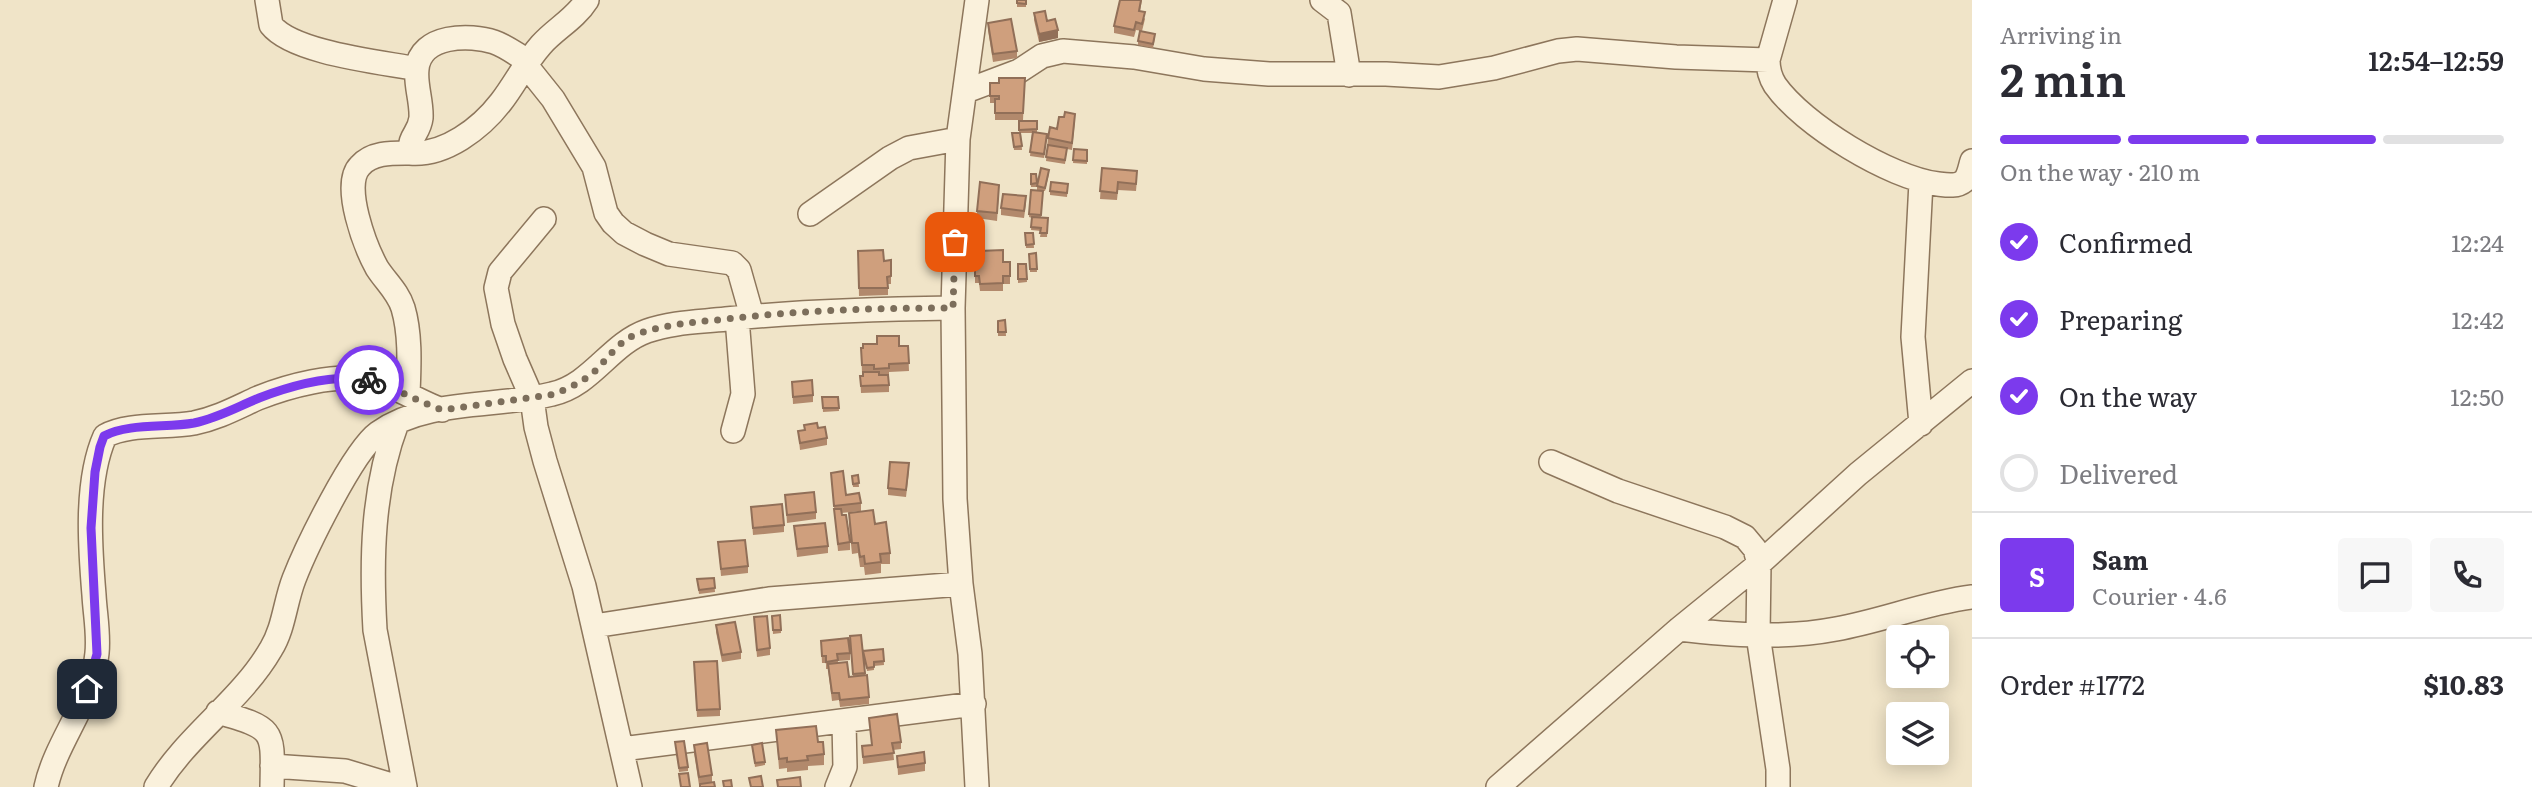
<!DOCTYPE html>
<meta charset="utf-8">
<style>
:root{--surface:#fff;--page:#f7f7f7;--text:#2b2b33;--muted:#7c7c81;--line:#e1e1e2;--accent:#7c3aed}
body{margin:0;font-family:Literata,serif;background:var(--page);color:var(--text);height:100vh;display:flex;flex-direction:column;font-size:26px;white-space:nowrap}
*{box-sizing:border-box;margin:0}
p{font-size:23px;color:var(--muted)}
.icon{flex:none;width:38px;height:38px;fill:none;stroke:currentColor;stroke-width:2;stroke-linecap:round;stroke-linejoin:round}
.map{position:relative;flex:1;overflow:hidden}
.details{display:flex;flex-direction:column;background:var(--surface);width:560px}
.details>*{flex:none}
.tools{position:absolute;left:1886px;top:625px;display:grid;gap:14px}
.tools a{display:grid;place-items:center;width:63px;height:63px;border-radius:7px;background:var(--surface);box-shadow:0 4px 18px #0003;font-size:35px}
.pin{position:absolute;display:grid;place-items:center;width:60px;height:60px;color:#fff;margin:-30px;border-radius:14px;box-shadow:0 4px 10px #0006}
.courier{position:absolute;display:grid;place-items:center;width:70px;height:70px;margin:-35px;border:5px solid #7c3aed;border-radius:50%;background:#fff;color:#222;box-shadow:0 2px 9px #0007}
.headline em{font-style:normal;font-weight:600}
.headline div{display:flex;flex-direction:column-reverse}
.headline{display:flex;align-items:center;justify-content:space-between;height:119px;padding:0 28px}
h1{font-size:46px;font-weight:600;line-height:52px}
.bar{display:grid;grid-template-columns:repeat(4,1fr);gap:10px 7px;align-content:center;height:84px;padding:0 28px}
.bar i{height:9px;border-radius:5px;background:var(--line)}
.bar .on{background:var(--accent)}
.bar p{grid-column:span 4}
.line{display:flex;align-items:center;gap:18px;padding:0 28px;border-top:2px solid var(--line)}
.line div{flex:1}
.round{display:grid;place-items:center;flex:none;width:74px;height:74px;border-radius:7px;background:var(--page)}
ol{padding:0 28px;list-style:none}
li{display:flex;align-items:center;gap:21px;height:77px}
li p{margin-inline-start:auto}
li .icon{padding:7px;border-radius:50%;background:var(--accent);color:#fff;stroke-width:4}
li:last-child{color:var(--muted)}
li i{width:38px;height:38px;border:4px solid var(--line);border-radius:50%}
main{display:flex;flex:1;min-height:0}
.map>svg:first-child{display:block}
</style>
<main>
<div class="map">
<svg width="1972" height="787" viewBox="0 0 1972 787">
<rect width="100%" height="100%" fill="#f0e4c8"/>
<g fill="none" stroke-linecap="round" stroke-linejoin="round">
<!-- minor casing -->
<g stroke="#8d765c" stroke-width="26">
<path id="minor" d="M267 0 271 25C293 53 381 62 417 69
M977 0 958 139 953 308 955 499 961 584 970 654 977 787
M1322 0 1339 13 1349 75
M1785 0 1768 60C1768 69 1770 77 1775 85 1803 125 1890 178 1938 184 1946 185 1957 187 1964 181 1969 176 1970 167 1972 161
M525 64 553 99 594 167 606 213 613 223 624 233 645 244 669 254 732 263 739 270 752 316
M966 91 1019 71 1042 56 1063 51 1134 57 1204 69 1269 74H1386L1439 77 1494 68 1558 51 1577 49 1676 57 1768 60
M410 153C445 156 481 128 501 102 515 84 525 63 541 45 555 29 575 19 587 0
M810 214 890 158 909 148 958 139
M544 219 500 272 496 288 503 324 515 359 532 398 536 427 545 461 584 586 630 787
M408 394C409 367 411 335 403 308 398 292 386 282 377 268 366 248 341 185 360 166 372 152 393 153 410 153 409 135 419 134 421 118 422 101 415 85 417 69 420 34 471 34 494 42 506 46 517 55 528 61
M397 423C372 489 371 560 375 630L405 787
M1921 424 1913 337 1921 182
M733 431 743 394 737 318
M1551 462 1618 491 1725 527 1745 537 1755 549 1759 564 1758 635 1778 769V787
M594 626 769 599 961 584
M1679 629C1731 635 1784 639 1836 629 1882 621 1925 603 1972 597
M218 712C276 729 273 729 272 787
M622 749 974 704
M272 766 345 771 398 787
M46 787C56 741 93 701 97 653 99 633 95 614 94 595 90 547 85 481 105 436 128 423 166 428 194 423 218 418 236 408 258 398 288 386 336 373 368 380 395 385 417 401 442 410
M156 787C187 735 241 701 271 649 284 628 285 602 294 579 306 548 353 451 378 433 428 398 496 408 552 394 592 385 610 344 647 331 672 322 699 322 726 319 801 311 877 309 953 308
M837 787 845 767 844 722
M1498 787 1679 629 1759 564 1858 474 1972 381"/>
</g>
<!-- minor -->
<use href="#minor" stroke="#faf1dc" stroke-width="23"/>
</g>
<!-- wall -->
<path fill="#b2896c" d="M1017 0H1026V7H1017Z
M1142 0 1140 11 1145 19 1142 31 1136 30 1134 37 1114 33V26Z
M1034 13 1047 21 1058 38 1039 42 1034 20Z
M988 23 1017 51V58L993 62 988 30Z
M1155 38 1153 48 1138 45V41Z
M1025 78 1023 120H995V103H990V83H999Z
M1019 121 1037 129V133L1047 138 1044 158 1030 156 1032 133H1021L1022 150H1014L1012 133H1019Z
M1075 121 1072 150 1067 149 1065 164 1046 161 1048 138 1057 129Z
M1074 149 1087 150V164L1073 163Z
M1102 168 1137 179 1136 191 1118 190 1117 200 1100 199Z
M1031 174H1036L1037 187H1031Z
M1049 174 1045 191 1037 190V186Z
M1068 184 1067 197 1050 195V191Z
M1031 190 1043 191 1041 217 1048 218 1047 237H1040L1041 231 1031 230 1032 218 1029 217Z
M999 192 997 221 977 218V211Z
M1026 204 1024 218 1001 215V208Z
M1025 233H1033L1034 248H1026Z
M858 251 884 261 891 260V284H888V295L859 296Z
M1036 253 1037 272H1030L1029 254Z
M975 254 1003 262H1010V284H1003V291H980L979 283H975Z
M1018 264H1026L1027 282 1018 283Z
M1005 320 1006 336H998V321Z
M908 346 909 371 889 372V392L861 393 860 376H863V373H862L861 348Z
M792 382 813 395V402L793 404Z
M822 397H838L839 411 823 412Z
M804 425 818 428 827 438V445L800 450 798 431 804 430Z
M909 471 906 497 888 495V488Z
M831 473 846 495 861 503V511L841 513 850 542V550L838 551Z
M858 475 859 487H853L852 476Z
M785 495 816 512V519L787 523Z
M751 507 784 525V532L753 535Z
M849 513 875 524 890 553V564H881V573L865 575 864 567H860L858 553 852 554 849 524Z
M794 526 828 546V553L797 557Z
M718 542 748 566V573L721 576Z
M714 578 715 592 699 594 697 579Z
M780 615 781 633 773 634 772 616Z
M754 617 770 648V655L757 657Z
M716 625 741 652V659L722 662 716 632Z
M861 635 865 675 869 697V704L840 707 839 700 832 701 828 669H826V663H822L821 641 850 653V660L838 661V663L849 677 853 676 850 636Z
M883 649 884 665 874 666V670L867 671 863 651Z
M694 669 720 709V716L697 717Z
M869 718 901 742V749L893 750 894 760 863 764 862 746 872 745Z
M776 730 824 754V765L808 766V770L787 772V768L779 769Z
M675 742 688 767V771L679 772Z
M694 745 712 775V782L699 785 694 753Z
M752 745 765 762V765L755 767Z
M897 756 925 763V771L898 775Z"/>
<!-- shaded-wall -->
<path fill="#916f58" d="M1058 30V38L1039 42V34Z"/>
<!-- building -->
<path fill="#cf9f7d" stroke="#916f58" stroke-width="2" d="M1017 0H1026V4L1017 3Z
M1120 0H1141L1139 11 1145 12 1142 24 1136 22 1134 30 1114 26Z
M1045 11 1047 21 1055 19 1058 30 1039 34 1034 13Z
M1011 19 1017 51 993 54 988 23Z
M1140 31 1155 34 1153 44 1138 41Z
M999 78H1025L1023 113H995V99H999V96H990V83H999Z
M1065 112 1075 114 1072 143 1048 138 1050 127 1057 129 1059 117H1064Z
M1019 121H1037V129L1019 130Z
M1033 132 1047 134 1044 154 1030 152Z
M1012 133H1020L1022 146 1014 147Z
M1048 145 1067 148 1065 160 1046 157Z
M1074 149 1087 150V161L1073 160Z
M1041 168 1049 170 1045 188 1037 186Z
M1102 168 1137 171 1136 184 1118 182 1117 193 1100 191Z
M1031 174H1036L1037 183 1031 184Z
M980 182 999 185 997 213 977 211Z
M1051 182 1068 184 1067 193 1050 191Z
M1031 190 1043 191 1041 215 1029 214Z
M1003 194 1026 196 1024 211 1001 208Z
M1032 217 1048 218 1047 233H1040L1041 228 1031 227Z
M1025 233H1033L1034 244 1026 245Z
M883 250 884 261 891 260V276L887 277 888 288H859L858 251Z
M1003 250V262H1010V276H1003V283L980 284 979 276H975V254H979V251Z
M1036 253 1037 269H1030L1029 254Z
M1018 264H1026L1027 279H1018Z
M1005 320 1006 332H998V321Z
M877 336H899V346H908L909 363 889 364V368L874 369V365H862L861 348H863V344H877Z
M863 372H879V375H888L889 385 861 386 860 376H863Z
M812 380 813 395 793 397 792 382Z
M822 397H838L839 408H823Z
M817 423 818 428 825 427 827 438 800 443 798 431 805 430 804 425Z
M890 462 909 463 906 490 888 488Z
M843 471 846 495 859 493 861 503 834 506 831 473Z
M858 475 859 483 853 484 852 476Z
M814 492 816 512 787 515 785 495Z
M782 504 784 525 753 528 751 507Z
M834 509H841L842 515H846L850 542 838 544Z
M873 510 875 524 886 522 890 553 880 554 881 562 865 564 864 556 860 557 858 543H852L849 513Z
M825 523 828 546 797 549 794 526Z
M745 540 748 566 721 569 718 542Z
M714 578 715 588 699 590 697 579Z
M780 615 781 630H773L772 616Z
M767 616 770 648 757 650 754 617Z
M735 622 741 652 722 655 716 625Z
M861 635 865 673 853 674 850 636Z
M848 638 850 653 837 654 838 660 826 662V656H822L821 641Z
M883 649 884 661 874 662V667L867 668 863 651Z
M717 661 720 709 697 710 694 662Z
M847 662 849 677 867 675 869 697 840 700 839 693H832L828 664Z
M897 714 901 742 892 743 894 753 863 757 862 746 872 745 869 718Z
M816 726 818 742H823L824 754 807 756 808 760 787 762V758L779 759 776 730Z
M684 741 688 767 679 768 675 742Z
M707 743 712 775 699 777 694 745Z
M762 743 765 762 755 763 752 745Z
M924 752 925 763 898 767 897 756Z
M688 773 690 787H681L679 774Z
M761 776 763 787H751L749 778Z
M800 777 801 787H778L777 780Z
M731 780 732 787H724L723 781Z
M714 782 715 787H700V784Z"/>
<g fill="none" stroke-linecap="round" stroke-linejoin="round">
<!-- done -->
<path stroke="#7c6e5b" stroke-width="7" stroke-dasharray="0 12.6" d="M369 380C395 388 417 401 442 410L550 395C566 390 580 383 593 373 607 360 618 341 637 334 667 324 696 322 727 319 802 310 877 308 953 308L955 242"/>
<!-- route -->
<path stroke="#7c3aed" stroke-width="9" d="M87 689 97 654 91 528 95 472 100 447 104 436C128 423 167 428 194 423 218 418 237 407 259 398 293 385 334 374 369 380"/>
</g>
</svg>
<div class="tools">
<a><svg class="icon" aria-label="locate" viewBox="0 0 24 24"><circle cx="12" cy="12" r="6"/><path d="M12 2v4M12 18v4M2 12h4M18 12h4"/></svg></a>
<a><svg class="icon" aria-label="layers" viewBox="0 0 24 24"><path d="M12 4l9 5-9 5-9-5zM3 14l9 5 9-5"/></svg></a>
</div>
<div class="pin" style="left:955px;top:242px;background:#ea580c"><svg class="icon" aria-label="bag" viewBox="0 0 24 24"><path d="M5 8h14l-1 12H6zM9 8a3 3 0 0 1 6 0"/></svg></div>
<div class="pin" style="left:87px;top:689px;background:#1f2937"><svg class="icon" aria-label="home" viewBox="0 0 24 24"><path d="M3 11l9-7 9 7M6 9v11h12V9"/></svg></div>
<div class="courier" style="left:369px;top:380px"><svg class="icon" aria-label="bike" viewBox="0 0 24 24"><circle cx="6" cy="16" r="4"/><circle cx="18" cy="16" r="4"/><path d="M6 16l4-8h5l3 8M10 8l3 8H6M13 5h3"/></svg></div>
</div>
<section class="details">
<div class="headline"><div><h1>2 min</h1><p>Arriving in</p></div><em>12:54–12:59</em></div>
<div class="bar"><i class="on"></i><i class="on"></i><i class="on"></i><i></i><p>On the way · 210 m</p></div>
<ol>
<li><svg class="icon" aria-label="check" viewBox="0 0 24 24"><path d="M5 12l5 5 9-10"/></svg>Confirmed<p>12:24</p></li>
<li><svg class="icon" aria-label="check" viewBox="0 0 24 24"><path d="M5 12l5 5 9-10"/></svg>Preparing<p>12:42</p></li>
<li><svg class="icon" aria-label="check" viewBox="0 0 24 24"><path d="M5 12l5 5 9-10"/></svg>On the way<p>12:50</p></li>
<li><i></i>Delivered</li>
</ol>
<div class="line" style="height:126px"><b class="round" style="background:var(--accent);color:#fff">S</b><div><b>Sam</b><p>Courier · 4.6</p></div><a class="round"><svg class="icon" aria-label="chat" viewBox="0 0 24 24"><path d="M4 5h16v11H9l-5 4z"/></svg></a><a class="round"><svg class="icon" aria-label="phone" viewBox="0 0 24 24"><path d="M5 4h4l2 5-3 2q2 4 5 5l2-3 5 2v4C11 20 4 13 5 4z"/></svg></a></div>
<div class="line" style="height:91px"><div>Order #1772</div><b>$10.83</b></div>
</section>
</main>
